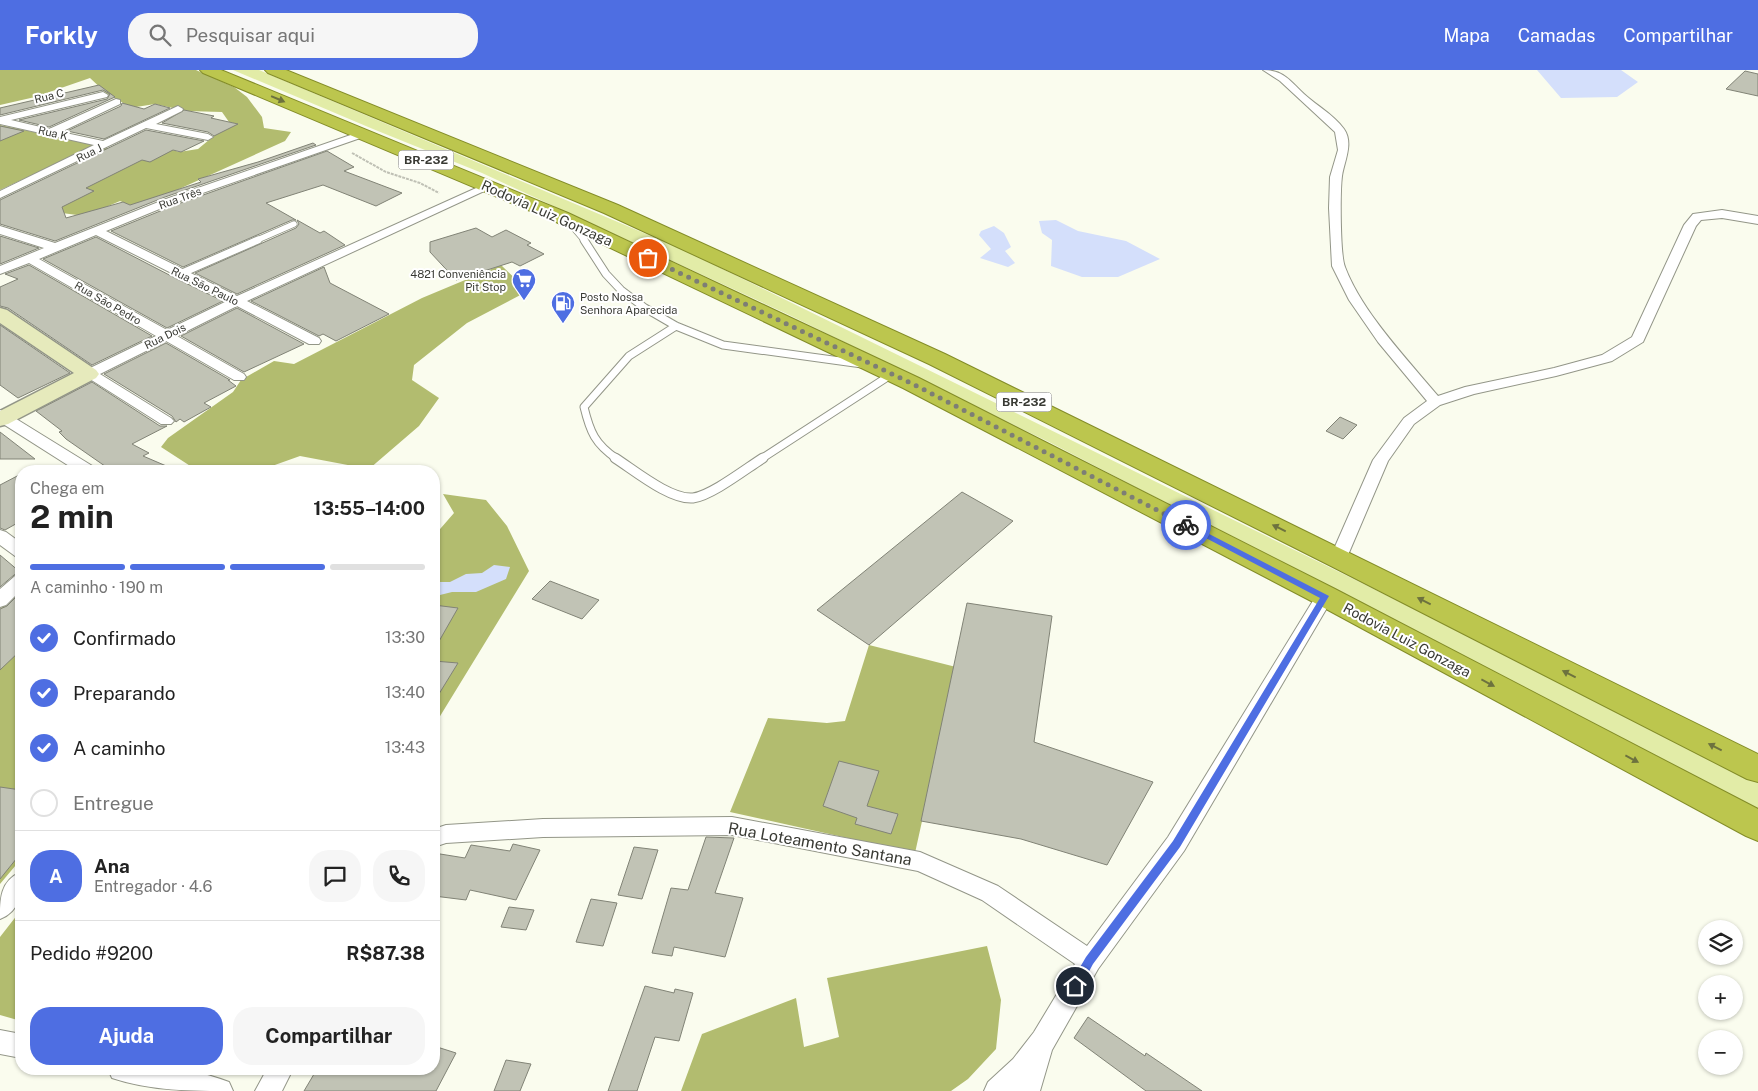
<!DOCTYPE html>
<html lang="pt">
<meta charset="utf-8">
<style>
:root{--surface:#fff;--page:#f6f6f6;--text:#222;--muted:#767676;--line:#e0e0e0;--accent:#4e6ee2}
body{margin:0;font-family:"Public Sans",sans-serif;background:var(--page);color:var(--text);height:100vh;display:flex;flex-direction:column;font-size:19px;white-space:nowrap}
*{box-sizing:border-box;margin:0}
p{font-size:16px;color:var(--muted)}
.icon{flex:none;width:28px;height:28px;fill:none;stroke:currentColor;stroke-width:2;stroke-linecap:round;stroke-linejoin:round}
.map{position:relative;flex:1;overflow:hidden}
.details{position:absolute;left:15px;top:395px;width:425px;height:610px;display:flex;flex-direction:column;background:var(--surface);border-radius:20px;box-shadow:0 1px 4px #0004}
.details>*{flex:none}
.tools{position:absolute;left:1698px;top:850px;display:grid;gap:10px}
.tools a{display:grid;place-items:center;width:45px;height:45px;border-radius:50%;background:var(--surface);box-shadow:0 1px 4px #0004;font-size:25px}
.pin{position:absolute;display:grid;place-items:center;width:42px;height:42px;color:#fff;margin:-21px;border:2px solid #fff;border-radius:50%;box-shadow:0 1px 5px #0007}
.courier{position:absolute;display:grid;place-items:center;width:50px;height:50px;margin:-25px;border:4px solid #4e6ee2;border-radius:50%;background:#fff;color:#222;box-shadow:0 1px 6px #0007}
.head em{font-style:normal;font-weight:700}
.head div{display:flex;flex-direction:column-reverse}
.head{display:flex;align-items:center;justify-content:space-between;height:85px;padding:0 15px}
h1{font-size:32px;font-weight:700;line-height:38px}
.bar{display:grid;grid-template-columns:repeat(4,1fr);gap:8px 5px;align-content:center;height:60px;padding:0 15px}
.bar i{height:6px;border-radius:4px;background:var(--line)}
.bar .on{background:var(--accent)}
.bar p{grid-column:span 4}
.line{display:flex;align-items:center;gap:12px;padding:0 15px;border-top:1px solid var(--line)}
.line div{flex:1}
.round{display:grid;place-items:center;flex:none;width:52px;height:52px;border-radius:20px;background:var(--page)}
ol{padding:0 15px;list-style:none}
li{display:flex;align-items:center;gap:15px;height:55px}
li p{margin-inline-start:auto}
li .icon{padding:5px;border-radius:50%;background:var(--accent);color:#fff;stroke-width:4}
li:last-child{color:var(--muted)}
li i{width:28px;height:28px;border:2px solid var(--line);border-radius:50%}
.button{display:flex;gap:10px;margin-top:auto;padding:10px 15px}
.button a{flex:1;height:58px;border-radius:20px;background:var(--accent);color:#fff;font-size:20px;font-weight:700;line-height:58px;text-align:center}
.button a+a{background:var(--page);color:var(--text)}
header{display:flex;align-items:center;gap:30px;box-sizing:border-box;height:70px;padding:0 25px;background:var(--accent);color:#fff}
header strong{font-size:24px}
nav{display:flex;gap:28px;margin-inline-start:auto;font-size:18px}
.search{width:350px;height:45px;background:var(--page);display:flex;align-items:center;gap:12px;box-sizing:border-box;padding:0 18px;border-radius:20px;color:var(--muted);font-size:19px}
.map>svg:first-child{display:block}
</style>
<header>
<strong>Forkly</strong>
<div class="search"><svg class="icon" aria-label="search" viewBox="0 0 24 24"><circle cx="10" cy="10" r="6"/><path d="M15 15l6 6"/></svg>Pesquisar aqui</div>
<nav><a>Mapa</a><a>Camadas</a><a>Compartilhar</a></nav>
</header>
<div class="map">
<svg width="1758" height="1021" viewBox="0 0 1758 1021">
<rect width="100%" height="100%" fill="#fafcee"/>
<!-- green -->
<path fill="#e2eca7" d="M233 0H259L684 180 1714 686 1758 710V740L1049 372 787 244 482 103 373 59Z"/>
<!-- forest -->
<path fill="#b2bc6f" d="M0 0H196L234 17 247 27 262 47 264 58 291 62 285 71 137 138 120 131 85 146 54 142 89 88 85 87 106 78 129 82 155 74 179 82 198 79 215 65 237 54 229 52 222 42 186 41 155 34 136 37 125 34 106 23 90 8 35 27 0 35Z
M0 55 96 75 0 120Z
M501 195 528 221 467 253 414 295 412 310 439 328 419 356 369 399 300 386 258 401H198L161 377 168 368 233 322 241 310 274 291 294 294 422 228Z
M443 424 486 430 507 456 529 501 434 656V466L454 443Z
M3 536 21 537V789L0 814V539Z
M869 575 956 597 915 783 730 742 768 648 827 653 845 651Z
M21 840V951L0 945V867Z
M987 876 1001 930 996 979 968 1009 951 1021H681L702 964 796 928 804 977 839 967 827 908Z"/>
<!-- water -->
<path fill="#d4dffb" d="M1537 0H1621L1638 12 1617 27 1561 28Z
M1056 150 1078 161 1126 171 1160 189 1118 207H1082L1051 196 1052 170 1042 163 1039 151Z
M994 156 1004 163 1011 177 1005 181 1015 193 1008 197 980 188 991 179 979 165 981 161Z
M494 495 510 497 506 509 476 522H452L436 526 438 512H450L466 504 482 503Z"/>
<!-- building -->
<path fill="#c1c3b5" stroke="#818376" d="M1745 1 1758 4V26L1726 19Z
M99 15 115 27 49 57 19 50 107 29 110 24 103 20 0 45V38Z
M122 33 144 39 155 34 170 38 104 69 67 61 121 36Z
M184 40 214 46 211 48 238 54 214 66 208 62 162 53Z
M0 56 24 61 0 71Z
M146 60 204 71 181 82 173 80 150 92 142 90 86 118 94 121 62 137 66 148 116 134 123 132 130 135 201 112 198 109 258 92 313 73 316 75 165 127 55 171 0 154V130Z
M327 81 354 97 344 101 402 123 376 136 323 115 266 133 296 150H292L183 197 111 161 175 135Z
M297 150 320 163 324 161 345 175 237 224 195 203 296 158 299 154Z
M476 158 492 167 506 160 531 173 527 175 544 184 520 196 512 192 456 210 430 182V172Z
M0 166 39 178 0 194Z
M96 167 177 209 223 231 167 258 43 189Z
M29 195 152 266 92 295 8 238 0 236V217L18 209 5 204Z
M324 197 330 213 389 244 336 271 323 264 319 266 251 231Z
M237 238 304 274 244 302 181 266Z
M0 255 70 303 18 328 0 315Z
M166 273 230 310H228L236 316 204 333 211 337 184 352 180 349 176 352 172 346 104 304Z
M92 312 160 356H167L132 374 149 383 143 386 178 401H112L66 369 59 362 62 361 36 341Z
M1340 347 1357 355 1343 369 1326 361Z
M0 362 35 389H0Z
M21 404V451L5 460 0 458V415Z
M962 422 1013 451 869 575 817 540Z
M0 485 20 502 14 505 0 517Z
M550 511 599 530 582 549 532 529Z
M21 522V580L0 600V539L7 536Z
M967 533 1052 546 1034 672 1153 712 1107 795 1021 769 921 751Z
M434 535 458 538 434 580Z
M434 591 458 593 434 632Z
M839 691 879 701 867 736 898 744 891 764 855 754 857 748 823 736Z
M0 717 21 720V783L0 809Z
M706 767 734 768 715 823 743 828 725 887 674 877 672 886 652 883 671 818 688 820Z
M513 774 540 780 516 830 470 820 466 830 434 826V783L465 788 471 775 510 781Z
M634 777 658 780 642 829 618 825Z
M591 829 617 833 603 876 576 872Z
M509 837 534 840 526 860 501 857Z
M645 916 674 923 675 919 693 923 679 971 655 967 637 1021H608Z
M1088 947 1145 986 1146 983 1202 1021H1146L1074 968Z
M434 976 456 983 436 1021H304L317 999H434Z
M506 990 531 994 520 1021H494Z"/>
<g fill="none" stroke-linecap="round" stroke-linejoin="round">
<!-- service-far2 casing -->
<g stroke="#939688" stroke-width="7">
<path id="service-far2" d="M573 157 585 171
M255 171 294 154"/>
</g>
<!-- service-far1 casing -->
<g stroke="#939688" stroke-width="9">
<path id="service-far1" d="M584 170 606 204 621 220 645 238 676 256 723 275 862 294
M180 204 258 170
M617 389C595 374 590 362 584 337L629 286 676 256
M761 389 892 304"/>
</g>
<!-- service casing -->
<g stroke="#939688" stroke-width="11">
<path id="service" d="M615 388C634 400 670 430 693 428 711 426 747 398 763 388"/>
</g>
<!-- minor casing -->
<g stroke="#939688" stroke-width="2">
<path id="minor" d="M1263 0C1284 0 1290 11 1304 24 1317 36 1333 44 1344 59 1354 73 1344 92 1342 106 1340 121 1340 185 1345 197 1362 242 1407 289 1438 326L1465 317 1554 298 1602 285 1632 267 1684 155 1693 144 1722 140 1758 146V154L1722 148 1701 150 1696 156 1643 272 1612 291 1556 306 1474 324 1440 335 1414 354 1388 391 1345 492 1339 494 1333 492 1330 488 1373 390 1404 348 1427 331 1378 272 1349 230 1332 196 1329 138 1330 107 1338 80 1335 62 1280 11Z
M103 22 108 25 107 27 11 50 49 59 116 29 120 30V34L61 62 103 71 178 36 183 39 182 41 156 54 208 64 213 67 208 70 146 58 0 128V121L94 75 0 54V47Z
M362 61 367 64 366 66 174 133 106 161 237 226 485 114H493L495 116 247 231 319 268 321 271 319 274H309L237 236 177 266 244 304 246 307 244 310H234L166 271 100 304 171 348 174 351 171 354H161L82 304 84 301 156 266 29 193 0 204V196L44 178 0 164V156L55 173 166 129ZM96 165 227 231 167 260 39 189Z
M0 340 5 342 94 397 96 401H77L0 352Z
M0 460 6 462 21 473V488L15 486 0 475Z
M21 504V520L6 535 0 537V519L15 506Z
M1325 520 1331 521 1334 526 1331 531 1184 781 1098 899 1052 980 1040 1021H984L988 1012 1013 989 1034 962 1075 894 982 830 918 801 732 765 543 767 446 773 434 777V759L446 755 543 749 732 747 920 782 998 816 1087 876 1168 767 1319 521Z
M21 802C22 821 21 841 0 849 0 829 0 811 21 802Z
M0 960 21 964V988L0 984Z
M108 999C148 996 192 997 229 1012L233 1021C192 1021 151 1021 112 1008Z
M267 999H293L282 1021H255Z"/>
</g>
<!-- secondary casing -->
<g stroke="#939688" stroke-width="3">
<path id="secondary" d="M0 238 7 240 96 300 99 304 96 308 8 354 0 356V341L74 303 0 253Z"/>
</g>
<!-- trunk casing -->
<g stroke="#838c28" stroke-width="2">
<path id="trunk" d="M200 0H221L568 143 919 308 1335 519 1758 739V771L1746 766 1315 533 903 318 554 151 203 3Z
M265 0H286L618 135 945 284 1758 684V712L1747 709 1329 495 929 294 604 143 268 3Z"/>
</g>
<!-- path -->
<path stroke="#bfc0b5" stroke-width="2" stroke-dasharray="3 1" stroke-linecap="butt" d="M352 83 386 102 420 113 439 123"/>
<!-- service-far2 -->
<use href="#service-far2" stroke="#fff" stroke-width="5.5"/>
<!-- service-far1 -->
<use href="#service-far1" stroke="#fff" stroke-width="7"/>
<!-- service -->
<use href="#service" stroke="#fff" stroke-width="9"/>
<!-- minor -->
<use href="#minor" fill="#fff" fill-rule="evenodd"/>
<!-- secondary -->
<use href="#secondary" fill="#e6eabc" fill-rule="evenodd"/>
<!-- trunk -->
<use href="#trunk" fill="#bcc64e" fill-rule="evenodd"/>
</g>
<!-- one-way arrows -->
<defs><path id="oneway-solid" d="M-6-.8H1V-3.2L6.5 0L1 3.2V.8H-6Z" transform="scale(1.25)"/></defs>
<g fill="#6d723e">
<use href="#oneway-solid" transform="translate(278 29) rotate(23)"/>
<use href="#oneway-solid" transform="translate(1279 458) rotate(-154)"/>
<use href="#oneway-solid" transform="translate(1424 531) rotate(-153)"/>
<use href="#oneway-solid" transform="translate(1569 604) rotate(-153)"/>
<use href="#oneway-solid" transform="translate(1488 613) rotate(28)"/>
<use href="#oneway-solid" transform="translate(1715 677) rotate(-153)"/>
<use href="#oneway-solid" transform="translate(1632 689) rotate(28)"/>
</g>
<!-- route -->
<path fill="#4e6ee2" d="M1186 452 1329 526 1180 777 1093 894 1079 920 1075 922 1071 920 1069 916 1086 887 1173 771 1320 528 1183 456 1182 455Z"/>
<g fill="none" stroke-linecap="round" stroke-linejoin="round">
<!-- done -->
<path stroke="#7d7e75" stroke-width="5" stroke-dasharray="0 9" d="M648 188 911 313 1186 455"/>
</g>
<!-- icons -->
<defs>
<g id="supermarket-pin" transform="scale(1.25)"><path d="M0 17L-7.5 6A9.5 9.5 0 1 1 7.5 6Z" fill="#4e6ee2" stroke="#fff"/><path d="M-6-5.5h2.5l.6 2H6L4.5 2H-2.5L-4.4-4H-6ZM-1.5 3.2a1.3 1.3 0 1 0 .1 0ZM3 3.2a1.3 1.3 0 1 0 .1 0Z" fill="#fff"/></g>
<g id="fuel-pin" transform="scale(1.25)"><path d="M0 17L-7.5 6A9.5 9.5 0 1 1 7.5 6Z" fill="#4e6ee2" stroke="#fff"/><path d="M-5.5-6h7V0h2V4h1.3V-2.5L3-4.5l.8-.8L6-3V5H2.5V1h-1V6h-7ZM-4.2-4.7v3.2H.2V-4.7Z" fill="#fff"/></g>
</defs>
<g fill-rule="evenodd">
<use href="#supermarket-pin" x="524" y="210"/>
<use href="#fuel-pin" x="563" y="233"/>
</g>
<g text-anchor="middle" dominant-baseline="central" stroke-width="4" stroke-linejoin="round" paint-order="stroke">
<!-- far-street labels -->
<g font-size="11" fill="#393a34" stroke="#fff">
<text transform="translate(49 26) rotate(-14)">Rua C</text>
<text transform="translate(53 63) rotate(13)">Rua K</text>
<text transform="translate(89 83) rotate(-26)">Rua J</text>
<text transform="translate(180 128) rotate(-20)">Rua Três</text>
<text transform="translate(205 216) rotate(26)">Rua São Paulo</text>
<text transform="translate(108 233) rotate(30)">Rua São Pedro</text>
<text transform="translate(165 266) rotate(-26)">Rua Dois</text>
</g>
<!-- far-poi labels -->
<g font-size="11" fill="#393a34" stroke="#fff" text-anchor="end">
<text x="506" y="204">4821 Conveniência<tspan x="506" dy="13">Pit Stop</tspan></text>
<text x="580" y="227" text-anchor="start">Posto Nossa<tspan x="580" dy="13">Senhora Aparecida</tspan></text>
</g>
<!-- shield labels -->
<g fill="#fff" stroke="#747571" stroke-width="1">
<rect x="398.5" y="80.5" width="55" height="19" rx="4"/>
<rect x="996.5" y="322.5" width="55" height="19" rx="4"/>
</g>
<g font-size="12" font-weight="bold" fill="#393a34">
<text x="426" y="90">BR-232</text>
<text x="1024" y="332">BR-232</text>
</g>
<!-- street labels -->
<g font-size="14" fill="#393a34" stroke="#fff">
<text transform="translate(547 143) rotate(24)">Rodovia Luiz Gonzaga</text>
<text transform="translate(1407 570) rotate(28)">Rodovia Luiz Gonzaga</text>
</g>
<!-- near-street labels -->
<g font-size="16" fill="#393a34" stroke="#fff">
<text transform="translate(820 774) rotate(10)">Rua Loteamento Santana</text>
</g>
</g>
</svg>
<div class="tools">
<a><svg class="icon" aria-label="layers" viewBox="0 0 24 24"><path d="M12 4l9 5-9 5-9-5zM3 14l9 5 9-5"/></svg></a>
<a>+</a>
<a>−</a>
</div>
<div class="pin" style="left:648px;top:188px;background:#ea580c"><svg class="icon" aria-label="bag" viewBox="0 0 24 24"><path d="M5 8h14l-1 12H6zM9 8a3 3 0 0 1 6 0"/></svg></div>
<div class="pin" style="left:1075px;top:916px;background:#1f2937"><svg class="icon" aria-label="home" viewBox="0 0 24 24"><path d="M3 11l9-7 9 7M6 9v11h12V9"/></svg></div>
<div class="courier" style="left:1186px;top:455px"><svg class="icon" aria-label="bike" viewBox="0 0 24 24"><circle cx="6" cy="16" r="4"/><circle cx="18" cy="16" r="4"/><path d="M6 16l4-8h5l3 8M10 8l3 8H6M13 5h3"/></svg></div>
<section class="details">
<div class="head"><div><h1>2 min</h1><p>Chega em</p></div><em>13:55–14:00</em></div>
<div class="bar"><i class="on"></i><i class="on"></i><i class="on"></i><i></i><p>A caminho · 190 m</p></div>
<ol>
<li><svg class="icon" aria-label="check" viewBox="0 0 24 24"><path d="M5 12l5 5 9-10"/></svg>Confirmado<p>13:30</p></li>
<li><svg class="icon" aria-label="check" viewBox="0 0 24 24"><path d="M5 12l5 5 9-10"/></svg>Preparando<p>13:40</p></li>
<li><svg class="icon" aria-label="check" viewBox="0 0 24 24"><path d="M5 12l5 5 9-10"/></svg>A caminho<p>13:43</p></li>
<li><i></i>Entregue</li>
</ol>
<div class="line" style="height:90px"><b class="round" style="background:var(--accent);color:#fff">A</b><div><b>Ana</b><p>Entregador · 4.6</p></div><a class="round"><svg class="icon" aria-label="chat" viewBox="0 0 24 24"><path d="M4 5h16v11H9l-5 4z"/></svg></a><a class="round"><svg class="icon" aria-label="phone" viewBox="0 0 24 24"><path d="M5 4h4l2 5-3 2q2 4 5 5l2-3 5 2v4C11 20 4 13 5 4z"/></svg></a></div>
<div class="line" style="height:65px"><div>Pedido #9200</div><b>R$87.38</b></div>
<div class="button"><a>Ajuda</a><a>Compartilhar</a></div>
</section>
</div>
